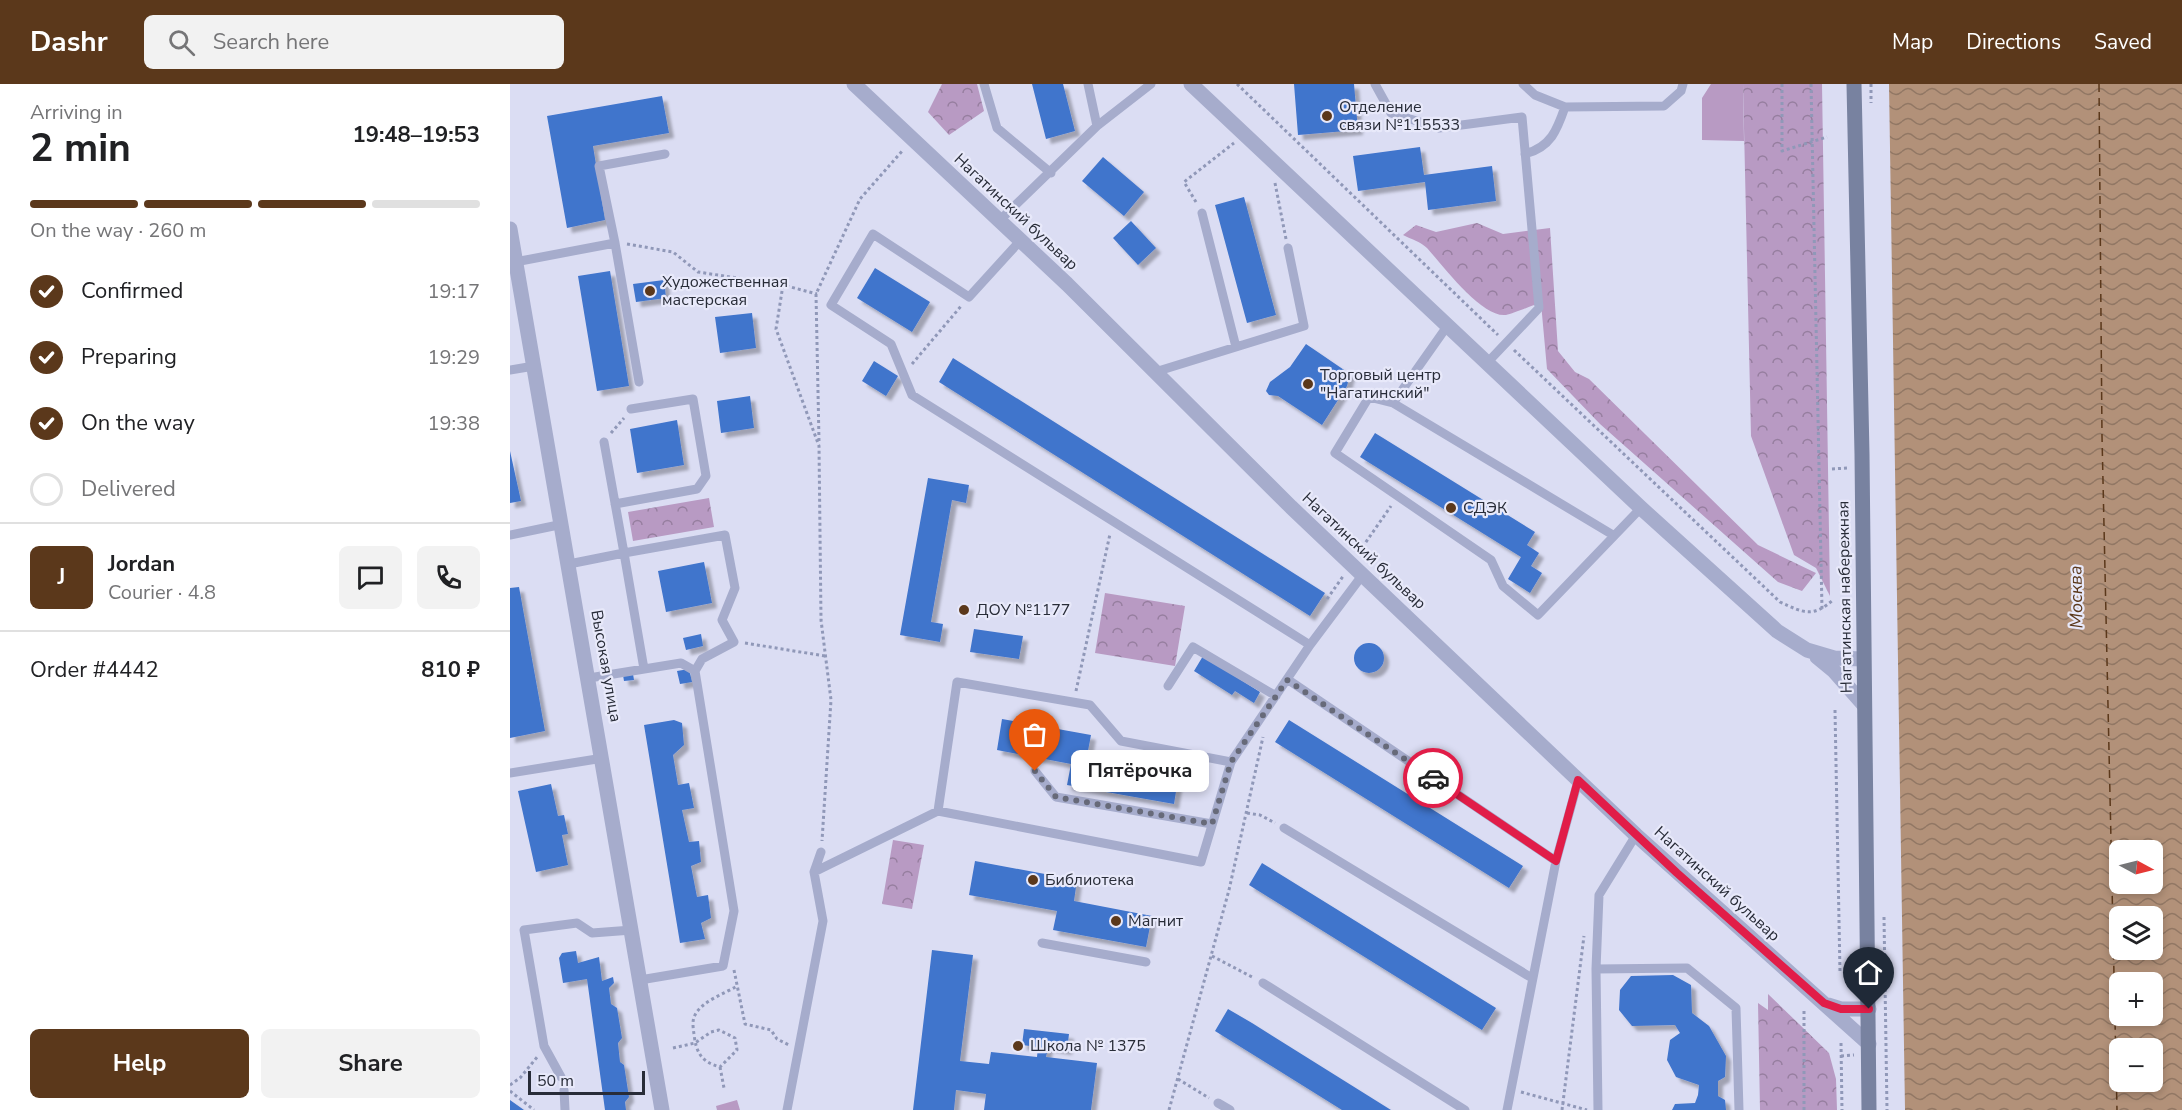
<!DOCTYPE html>
<meta charset="utf-8">
<style>
:root{--surface:#fff;--page:#f2f2f2;--text:#202124;--muted:#757577;--line:#e0e0e0;--accent:#5b381b}
body{margin:0;font-family:"Nunito Sans",sans-serif;background:var(--page);color:var(--text);height:100vh;display:flex;flex-direction:column;font-size:22px;white-space:nowrap}
*{box-sizing:border-box;margin:0}
p{font-size:20px;color:var(--muted)}
.icon{flex:none;width:33px;height:33px;fill:none;stroke:currentColor;stroke-width:2;stroke-linecap:round;stroke-linejoin:round}
.map{position:relative;flex:1;overflow:hidden}
.details{display:flex;flex-direction:column;background:var(--surface);width:510px}
.details>*{flex:none}
.needle{width:39px;rotate:97deg}
.fabs{position:absolute;left:1599px;top:756px;display:grid;gap:12px}
.fabs a{display:grid;place-items:center;width:54px;height:54px;border-radius:9px;background:var(--surface);box-shadow:0 3px 9px #0003;font-size:30px}
.scale{position:absolute;left:18px;bottom:15px;width:117px;box-sizing:border-box;padding-left:6px;border:3px solid #282c38;border-top:0;font-size:16px;line-height:21px;white-space:nowrap;color:#282c38;-webkit-text-stroke:4px #e8e9fa;paint-order:stroke}
.pin{position:absolute;display:grid;place-items:center;width:51px;height:51px;color:#fff;margin:-62px -26px;border-radius:50% 50% 50% 0;rotate:-45deg;box-shadow:0 0 6px #0007}
.pin .icon{rotate:45deg}
.courier{position:absolute;display:grid;place-items:center;width:60px;height:60px;margin:-30px;border:4px solid #e11d48;border-radius:50%;background:#fff;color:#222;box-shadow:0 2px 8px #0007}
.bubble{position:absolute;height:42px;border-radius:9px;background:var(--surface);box-shadow:0 3px 9px #0003;font-size:20px;font-weight:700;line-height:42px;text-align:center}
.head em{font-style:normal;font-weight:700}
.head div{display:flex;flex-direction:column-reverse}
.head{display:flex;align-items:center;justify-content:space-between;height:102px;padding:0 30px}
h1{font-size:39px;font-weight:700;line-height:45px}
.bar{display:grid;grid-template-columns:repeat(4,1fr);gap:9px 6px;align-content:center;height:72px;padding:0 30px}
.bar i{height:8px;border-radius:4px;background:var(--line)}
.bar .current{background:var(--accent)}
.bar p{grid-column:span 4}
.line{display:flex;align-items:center;gap:15px;padding:0 30px;border-top:2px solid var(--line)}
.line div{flex:1}
.round{display:grid;place-items:center;flex:none;width:63px;height:63px;border-radius:9px;background:var(--page)}
ol{padding:0 30px;list-style:none}
li{display:flex;align-items:center;gap:18px;height:66px}
li p{margin-inline-start:auto}
li .icon{padding:6px;border-radius:50%;background:var(--accent);color:#fff;stroke-width:4}
li:last-child{color:var(--muted)}
li i{width:33px;height:33px;border:3px solid var(--line);border-radius:50%}
.button{display:flex;gap:12px;margin-top:auto;padding:12px 30px}
.button a{flex:1;height:69px;border-radius:9px;background:var(--accent);color:#fff;font-size:24px;font-weight:700;line-height:69px;text-align:center}
.button a+a{background:var(--page);color:var(--text)}
header{display:flex;align-items:center;gap:36px;box-sizing:border-box;height:84px;padding:0 30px;background:var(--accent);color:#fff}
header strong{font-size:28px}
nav{display:flex;gap:33px;margin-inline-start:auto;font-size:21px}
.search{width:420px;height:54px;background:var(--page);display:flex;align-items:center;gap:15px;box-sizing:border-box;padding:0 21px;border-radius:9px;color:var(--muted);font-size:22px}
main{display:flex;flex:1;min-height:0}
.map>svg:first-child{display:block}
</style>
<header>
<strong>Dashr</strong>
<div class="search"><svg class="icon" aria-label="search" viewBox="0 0 24 24"><circle cx="10" cy="10" r="6"/><path d="M15 15l6 6"/></svg>Search here</div>
<nav><a>Map</a><a>Directions</a><a>Saved</a></nav>
</header>
<main>
<section class="details">
<div class="head"><div><h1>2 min</h1><p>Arriving in</p></div><em>19:48–19:53</em></div>
<div class="bar"><i class="current"></i><i class="current"></i><i class="current"></i><i></i><p>On the way · 260 m</p></div>
<ol>
<li><svg class="icon" aria-label="check" viewBox="0 0 24 24"><path d="M5 12l5 5 9-10"/></svg>Confirmed<p>19:17</p></li>
<li><svg class="icon" aria-label="check" viewBox="0 0 24 24"><path d="M5 12l5 5 9-10"/></svg>Preparing<p>19:29</p></li>
<li><svg class="icon" aria-label="check" viewBox="0 0 24 24"><path d="M5 12l5 5 9-10"/></svg>On the way<p>19:38</p></li>
<li><i></i>Delivered</li>
</ol>
<div class="line" style="height:108px"><b class="round" style="background:var(--accent);color:#fff">J</b><div><b>Jordan</b><p>Courier · 4.8</p></div><a class="round"><svg class="icon" aria-label="chat" viewBox="0 0 24 24"><path d="M4 5h16v11H9l-5 4z"/></svg></a><a class="round"><svg class="icon" aria-label="phone" viewBox="0 0 24 24"><path d="M5 4h4l2 5-3 2q2 4 5 5l2-3 5 2v4C11 20 4 13 5 4z"/></svg></a></div>
<div class="line" style="height:78px"><div>Order #4442</div><b>810 ₽</b></div>
<div class="button"><a>Help</a><a>Share</a></div>
</section>
<div class="map">
<svg width="1672" height="1026" viewBox="0 0 1672 1026">
<defs>
<pattern id="forest-crowns" width="20" height="18" patternUnits="userSpaceOnUse" patternTransform="scale(1.5)"><rect width="20" height="18" fill="#b89ac3"/><path d="M2 6a3 3 0 1 1 6 0M12 15a3 3 0 1 1 6 0" fill="none" stroke="#967e9f"/></pattern>
<pattern id="water-waves" width="16" height="10" patternUnits="userSpaceOnUse" patternTransform="scale(1.5)"><rect width="16" height="10" fill="#b29179"/><path d="M0 5q4-4 8 0t8 0" fill="none" stroke="#917764"/></pattern>
<filter id="shadow"><feDropShadow dx="5" dy="5" stdDeviation="1.5" flood-color="#0004"/></filter>
</defs>
<rect width="100%" height="100%" fill="#dbddf3"/>
<!-- forest -->
<path fill="url(#forest-crowns)" d="M432 0H467L474 27 439 51 418 28Z
M1233 0H1312L1320 512 1306 484 1284 471 1241 352Z
M967 139 993 150 1040 144 1048 267 1065 288 1079 295 1248 461 1306 489 1292 507 1268 498 1090 340 1037 285 1031 219C1022 221 1003 230 996 231 972 234 933 182 917 164 911 158 901 155 893 151L906 141 926 148Z
M199 414 204 443 123 457 118 428Z
M595 509 675 522 665 582 585 569Z
M383 756 414 761 402 825 372 820Z
M1258 910 1319 969 1326 995 1327 1026H1250L1248 919 1258 926Z"/>
<!-- garden -->
<path fill="#b89ac3" d="M1201 0H1233L1234 57 1192 56V14Z
M227 1016 230 1026H207L206 1022Z"/>
<!-- water -->
<path fill="url(#water-waves)" fill-rule="evenodd" d="M1379 0H1672V1026H1395ZM1610 766H1642V800H1610ZM1610 832H1642V866H1610ZM1610 898H1642V932H1610ZM1610 964H1642V998H1610Z"/>
<g fill="none" stroke-linecap="round" stroke-linejoin="round">
<!-- ferry -->
<path stroke="#5b381b" stroke-width="1.5" stroke-dasharray="8 6" stroke-linecap="butt" d="M1589 0 1592 352 1607 1026"/>
</g>
<!-- building -->
<path fill="#4074cc" filter="url(#shadow)" d="M522 0H553L565 47 536 55Z
M784 0H844L848 46 788 51Z
M152 12 159 49 83 62 95 136 57 144 37 32Z
M910 63 914 91 982 82 986 117 918 126 915 98 848 107 843 72Z
M593 73 634 108 614 132 572 97Z
M734 113 766 231 737 239 705 121Z
M621 137 646 164 628 181 603 154Z
M365 184 420 218 402 248 347 214Z
M100 187 119 302 87 307 68 192Z
M154 196 156 214 126 218 123 200Z
M242 229 246 264 210 269 205 233Z
M796 260 840 290 837 302 812 341 768 312 759 311 756 307 760 298 780 283Z
M443 274 815 509 800 532 429 298Z
M364 277 388 292 376 312 352 297Z
M240 312 244 344 211 349 207 317Z
M167 336 174 381 127 389 120 345Z
M865 349 1025 448 1017 461 1029 469 1021 482 1032 489 1020 509 998 495 1011 473 850 373Z
M0 367 11 417 0 419Z
M418 394 459 401 456 419 442 416 421 538 433 540 430 558 390 551Z
M194 478 202 519 156 528 148 487Z
M9 503 35 647 0 654V504Z
M464 545 513 552 509 575 460 568Z
M191 550 193 562 176 566 173 554Z
M844 574a15 15 0 1 1 30 0a15 15 0 1 1-30 0Z
M693 572 750 608 744 619 725 607 722 611 684 587Z
M179 585 182 598 170 600 167 587Z
M123 590 124 596 114 597 113 591Z
M492 635 581 651 577 672 669 689 664 720 557 701 561 680 487 666Z
M164 636 172 639 174 661 163 671 168 701 179 699 184 724 172 726 179 758 189 757 191 778 181 782 187 813 198 811 201 834 191 839 195 855 170 859 134 641Z
M779 636 1013 782 999 804 765 658Z
M41 700 48 732 54 731 58 750 52 751 58 781 26 788 8 707Z
M465 777 567 796 564 817 642 832 636 863 543 846 547 827 459 811Z
M752 779 986 924 972 946 739 801Z
M422 866 463 871 450 977 479 980 481 968 527 973 528 963 512 961 514 945 559 950 557 966 538 963 536 973 587 979 581 1026H474L476 1010 446 1006 444 1026H403Z
M66 867 68 879 89 873 92 897 103 893 104 899 99 904 101 920 107 924 112 954 108 959 110 978 114 981 119 1013 115 1018 116 1026H95L77 895 53 899 49 874 52 869Z
M1163 891 1181 901 1182 929 1199 942 1216 972 1215 993 1208 997V1012L1215 1016 1216 1026H1162L1165 1020 1185 1019 1188 1011 1189 1001 1166 993 1157 976 1160 956 1170 949 1165 941 1122 942 1109 926 1110 906 1121 892Z
M718 925 742 939 881 1026H832L705 947Z
M0 1016 14 1026H0Z"/>
<g fill="none" stroke-linecap="round" stroke-linejoin="round">
<!-- path -->
<path stroke="#9098b8" stroke-width="3" stroke-dasharray="3 3" stroke-linecap="butt" d="M727 0 988 251
M1272 0V67L1317 53
M1301 0 1312 525
M1361 0V19
M765 99 776 155
M686 118 674 98 724 59
M117 160 163 168 188 188 273 201 307 210
M273 201 266 245 309 362 311 536 321 616 312 757
M1004 266 1270 518C1294 529 1303 534 1324 515
M402 280 452 221
M101 349 114 334
M309 357 306 210 350 115 393 66
M1322 385 1337 384
M849 468 881 422
M817 515 834 491
M235 559 315 572
M566 607 600 450
M1325 626 1330 889
M737 729 750 731 765 739
M1374 833 1377 1026
M702 872 744 894
M224 886 235 940 261 946 267 955 279 961
M1294 927V1026
M1331 959 1332 1026
M163 964 185 959 201 948 209 946 225 954 227 966 210 983C191 978 186 968 184 950 183 944 182 936 185 931 192 917 214 910 227 902
M1331 972 1344 971
M210 983 214 1004
M668 995 699 1014
M0 1001 10 994 28 972
M0 1007 24 1026
M1011 1008 1077 1026
M659 1026 719 806 753 653
M1052 1026 1074 852"/>
<!-- service -->
<path stroke="#a6accc" stroke-width="9" d="M474 0 487 44 541 89
M578 0 587 42
M865 0 881 29 929 44 1012 33 1029 224 977 279
M1013 0 1025 11 1055 23 1154 22 1171 7 1173 0
M1015 70C1041 63 1047 46 1055 23
M692 129 726 263
M489 137 587 42 641 0
M510 157 459 213 363 150 321 221 381 260 402 311 800 561
M105 159 129 298
M5 178 105 159 89 82 155 70
M0 286 24 282
M645 288 794 242 778 164
M883 319 938 241
M105 420 187 405 196 392 183 315 121 325
M0 451 53 440
M1103 451 883 319 859 313 825 369 981 476 993 502 1028 531 1131 424
M59 480 114 469 94 358
M134 585 114 469 215 451 225 504 212 536 224 558 192 575 185 587
M79 594 171 579 185 587 224 827 213 882 130 896
M777 595 1046 777
M658 602 683 563 766 612
M525 687 546 713 702 740
M0 689 93 674
M428 727 447 598 580 621 611 657 721 678
M774 744 1022 894
M304 788 428 727 691 778 721 678 800 561 854 489
M532 859 636 878
M1086 885 1177 884 1226 924 1229 1026
M753 899 955 1026
M51 993 34 962 14 846 67 839 82 849 122 846
M54 1006 55 1026
M708 1019 720 1026
M277 1026 313 837 304 788 311 768
M997 1026 1046 777 1068 697
M1088 1026 1086 885 1089 811 1126 751"/>
<!-- minor -->
<path stroke="#a6accc" stroke-width="15" d="M681 0 1131 424 1267 547 1297 566 1324 574 1353 575
M0 145 152 1026
M1307 573 1324 587 1354 621"/>
<!-- tertiary -->
<path stroke="#a6accc" stroke-width="15" d="M344 0 557 200 781 423 1126 751 1359 960
M1318 921 1331 925H1359"/>
<!-- secondary -->
<path stroke="#7882a0" stroke-width="15" d="M1344 0 1352 370 1359 1026"/>
</g>
<g fill="none" stroke-linecap="round" stroke-linejoin="round">
<!-- done -->
<path stroke="#676a79" stroke-width="6" stroke-dasharray="0 10.8" d="M525 687 546 713 702 740 721 678 777 596 923 694"/>
<!-- route -->
<path stroke="#e11d48" stroke-width="8" d="M923 694 1046 777 1068 696 1167 789 1314 919 1331 925H1359"/>
</g>
<!-- markers -->
<g fill="#5b381b" stroke="#e8e9fa" stroke-width="2">
<circle cx="817" cy="32" r="6"/>
<circle cx="140" cy="207" r="6"/>
<circle cx="798" cy="300" r="6"/>
<circle cx="941" cy="424" r="6"/>
<circle cx="454" cy="526" r="6"/>
<circle cx="523" cy="796" r="6"/>
<circle cx="606" cy="837" r="6"/>
<circle cx="508" cy="962" r="6"/>
</g>
<g text-anchor="middle" dominant-baseline="central" stroke-width="4.5" stroke-linejoin="round" paint-order="stroke">
<!-- poi labels -->
<g font-size="16" fill="#282c38" stroke="#e8e9fa" text-anchor="start">
<text x="829" y="23">Отделение<tspan x="829" dy="18">связи №115533</tspan></text>
<text x="152" y="198">Художественная<tspan x="152" dy="18">мастерская</tspan></text>
<text x="810" y="291">Торговый центр<tspan x="810" dy="18">"Нагатинский"</tspan></text>
<text x="953" y="424">СДЭК</text>
<text x="466" y="526">ДОУ №1177</text>
<text x="535" y="796">Библиотека</text>
<text x="618" y="837">Магнит</text>
<text x="520" y="962">Школа № 1375</text>
</g>
<!-- street labels -->
<g font-size="16" fill="#282c38" stroke="#e8e9fa">
<text transform="translate(506 128) rotate(43)">Нагатинский бульвар</text>
<text transform="translate(854 467) rotate(43)">Нагатинский бульвар</text>
<text transform="translate(1335 513) rotate(-91)">Нагатинская набережная</text>
<text transform="translate(96 582) rotate(80)">Высокая улица</text>
<text transform="translate(1207 800) rotate(42)">Нагатинский бульвар</text>
</g>
<!-- water labels -->
<g font-size="18" font-style="italic" fill="#5b381b" stroke="#e8e9fa">
<text transform="translate(1566 513) rotate(-91)">Москва</text>
</g>
</g>
</svg>
<div class="fabs">
<a><svg class="needle" viewBox="-14 -14 28 28"><path d="M0-13l5 13h-10z" fill="#e53935"/><path d="M0 13l5-13h-10z" fill="#757577"/></svg></a>
<a><svg class="icon" aria-label="layers" viewBox="0 0 24 24"><path d="M12 4l9 5-9 5-9-5zM3 14l9 5 9-5"/></svg></a>
<a>+</a>
<a>−</a>
</div>
<div class="scale">50 m</div>
<div class="pin" style="left:525px;top:687px;background:#ea580c"><svg class="icon" aria-label="bag" viewBox="0 0 24 24"><path d="M5 8h14l-1 12H6zM9 8a3 3 0 0 1 6 0"/></svg></div>
<div class="pin" style="left:1359px;top:925px;background:#1f2937"><svg class="icon" aria-label="home" viewBox="0 0 24 24"><path d="M3 11l9-7 9 7M6 9v11h12V9"/></svg></div>
<div class="courier" style="left:923px;top:694px"><svg class="icon" aria-label="car" viewBox="0 0 24 24"><path d="M5 17H2v-5l4-1 3-4h7l3 4 3 1v5h-3M9 17h6M6 11h13"/><circle cx="7" cy="17" r="2"/><circle cx="17" cy="17" r="2"/></svg></div>
<div class="bubble" style="left:561px;top:666px;width:138px">Пятёрочка</div>
</div>
</main>
